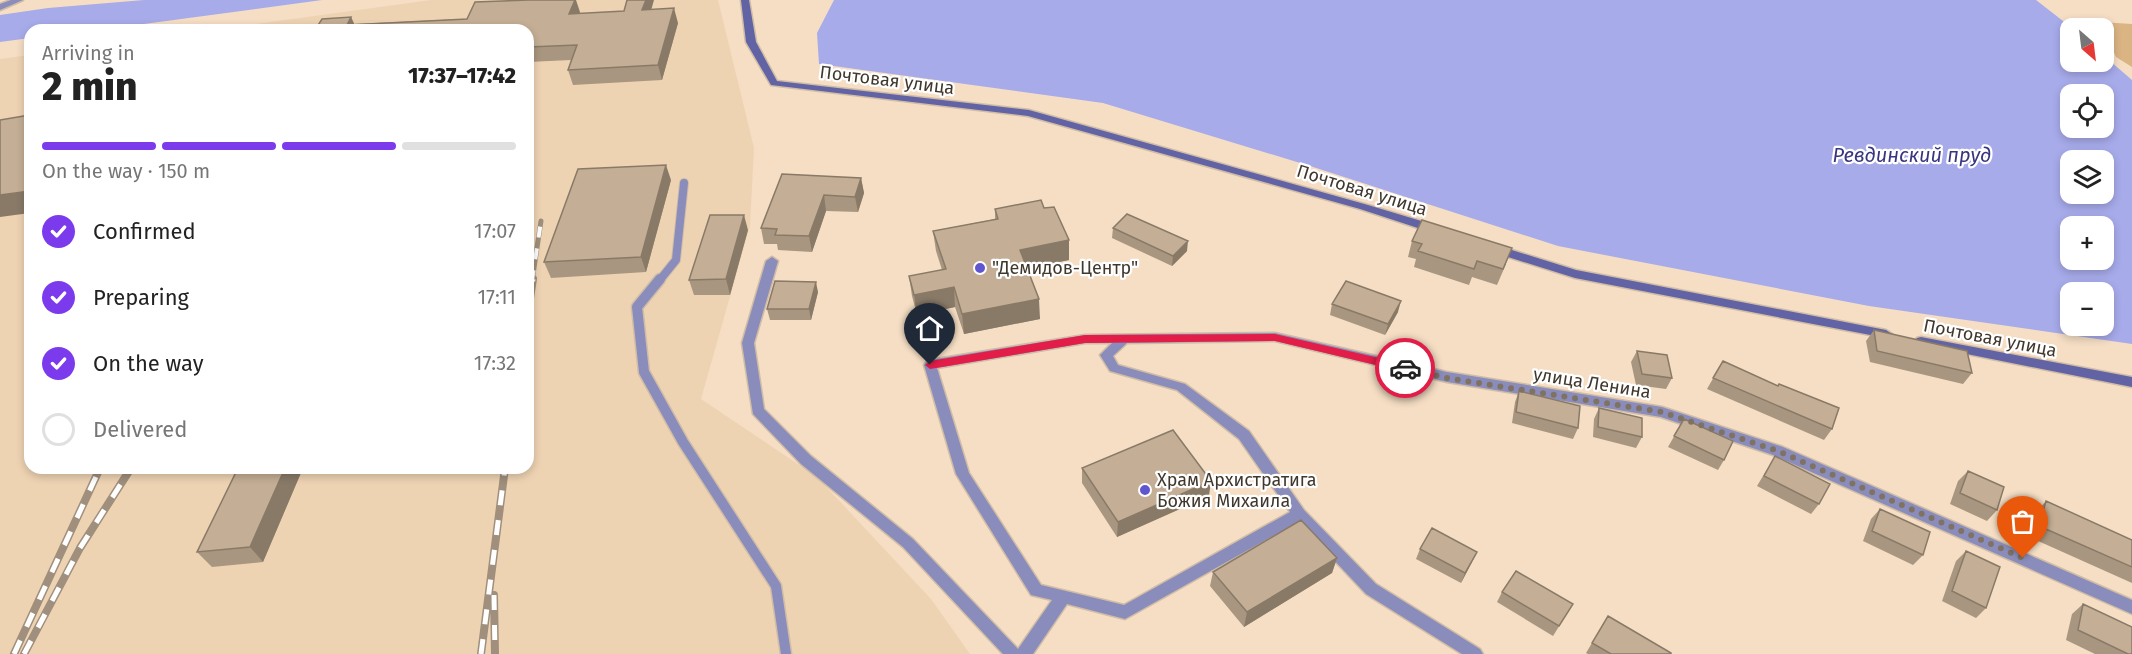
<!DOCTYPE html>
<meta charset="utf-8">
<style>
:root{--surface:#fff;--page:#f6f6f6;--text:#222;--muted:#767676;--line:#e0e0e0;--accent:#7c3aed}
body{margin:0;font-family:"Fira Sans",sans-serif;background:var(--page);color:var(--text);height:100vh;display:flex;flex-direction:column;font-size:22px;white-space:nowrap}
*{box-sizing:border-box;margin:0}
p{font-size:20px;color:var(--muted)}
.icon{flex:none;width:33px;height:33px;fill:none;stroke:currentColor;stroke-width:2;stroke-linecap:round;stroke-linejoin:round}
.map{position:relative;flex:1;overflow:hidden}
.panel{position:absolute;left:24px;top:24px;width:510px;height:450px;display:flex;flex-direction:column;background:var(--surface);border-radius:18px;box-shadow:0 3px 9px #0003}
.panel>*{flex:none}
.needle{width:39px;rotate:152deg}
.controls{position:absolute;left:2060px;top:18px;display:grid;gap:12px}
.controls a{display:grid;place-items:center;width:54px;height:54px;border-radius:12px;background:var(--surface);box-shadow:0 3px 9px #0003;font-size:30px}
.pin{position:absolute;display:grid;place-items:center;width:51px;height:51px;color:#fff;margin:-62px -26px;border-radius:50% 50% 50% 0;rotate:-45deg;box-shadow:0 0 6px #0007}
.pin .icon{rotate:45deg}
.courier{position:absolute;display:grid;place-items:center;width:60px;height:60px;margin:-30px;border:4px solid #e11d48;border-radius:50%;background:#fff;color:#222;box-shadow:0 2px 8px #0007}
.summary em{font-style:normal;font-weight:800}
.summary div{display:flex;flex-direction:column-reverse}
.summary{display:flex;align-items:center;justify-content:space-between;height:102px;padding:0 18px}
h1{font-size:39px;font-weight:800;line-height:45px}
.bar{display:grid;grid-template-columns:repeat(4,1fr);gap:9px 6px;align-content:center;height:72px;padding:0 18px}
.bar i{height:8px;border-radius:4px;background:var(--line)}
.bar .selected{background:var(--accent)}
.bar p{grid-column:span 4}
ol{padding:0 18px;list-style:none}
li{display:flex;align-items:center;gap:18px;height:66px}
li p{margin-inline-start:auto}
li .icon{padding:6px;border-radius:50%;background:var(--accent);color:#fff;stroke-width:4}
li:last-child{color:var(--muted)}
li i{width:33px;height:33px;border:3px solid var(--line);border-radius:50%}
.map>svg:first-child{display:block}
</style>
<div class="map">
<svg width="2132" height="654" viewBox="0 0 2132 654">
<rect width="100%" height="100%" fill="#f5dec4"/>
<!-- built -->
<path fill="#eed3b3" d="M431 0H718L754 148 750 226 701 399 817 477 931 599 970 654H0V59L30 55V468H528V30H213Z"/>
<!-- green -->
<path fill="#dbb484" d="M2101 22 2132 24V67L2116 57Z"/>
<!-- water -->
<path fill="#a7abea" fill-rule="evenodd" d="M144 0H322L99 30H30V38L0 42V15L48 8Z
M834 0H2036L2072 28 2070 62H2103V55L2132 80V344L1869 306 1558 246 1310 166 1103 103 819 64 817 33ZM2070 94H2103V128H2070ZM2070 160H2103V194H2070ZM2070 226H2103V260H2070ZM2070 292H2103V326H2070Z"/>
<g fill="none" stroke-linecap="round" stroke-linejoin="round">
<!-- lane-far1 casing -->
<g stroke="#d1bda6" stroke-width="10">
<path id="lane-far1" d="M659 281 676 260 684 183"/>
</g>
<!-- lane casing -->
<g stroke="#d1bda6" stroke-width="13">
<path id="lane" d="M660 279 637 307 644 372 683 442 776 586 786 654"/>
</g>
<!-- street casing -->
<g stroke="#d1bda6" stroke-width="3">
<path id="street" d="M11 0H23L0 10V4Z
M772 257 778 261 754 343 764 409 811 456 913 539 1018 649 1052 600 1031 595 956 474 924 365 926 362 930 360 1085 335 1275 333 1447 372 1662 407 1783 447 2132 600V614L1773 455 1661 417 1447 382 1275 341 1127 343 1113 356 1118 365 1185 384 1249 431 1304 510 1376 584 1480 649 1483 654H1462L1366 594 1298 522 1125 619 1067 604 1033 654H1003L903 547 801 464 753 414 742 343 766 261ZM1085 343H1112L1100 355 1110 371 1177 390 1239 439 1290 512 1124 605 1041 585 969 473 937 368Z"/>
</g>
<!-- secondary casing -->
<g stroke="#d1bda6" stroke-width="3">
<path id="secondary" d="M741 0H749L756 42 777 81 1029 110 1368 205 1438 226 1439 229 1434 233 1430 232 1360 209 1028 116 771 85 746 42Z
M1496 245 1576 270 1886 330 1892 334 1886 338 1575 278 1492 252 1490 249Z
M1921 337 2132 377V387L1917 344 1915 341 1917 338Z"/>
</g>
<!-- lane-far1 -->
<use href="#lane-far1" stroke="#8a8dbb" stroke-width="8"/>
<!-- lane -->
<use href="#lane" stroke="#8a8dbb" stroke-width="10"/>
<!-- street -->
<use href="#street" fill="#8a8dbb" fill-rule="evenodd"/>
<!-- secondary -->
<use href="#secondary" fill="#6263a5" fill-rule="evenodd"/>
<!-- rail-far1 casing -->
<g stroke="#9f8f7c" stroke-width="5">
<path id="rail-far1" d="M532 281 541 221"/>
</g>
<!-- rail casing -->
<g stroke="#9f8f7c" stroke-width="8">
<path id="rail" d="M528 311 533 279
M494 595 495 654
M14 654 100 468
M24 654 80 548 131 468
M481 654 505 468"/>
</g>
<!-- rail-far1 -->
<use href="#rail-far1" stroke="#fff" stroke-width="4" stroke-dasharray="11" stroke-linecap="butt"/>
<!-- rail -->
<use href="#rail" stroke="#fff" stroke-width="5" stroke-dasharray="15" stroke-linecap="butt"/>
</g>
<!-- wall -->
<path fill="#a99680" d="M651 10 678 23 662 80 573 85 568 70 571 60 528 62V30H315L351 17 354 24Z
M782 174 861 178 864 193 858 212 826 211 812 252 778 250 777 244H764L761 228Z
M671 180 646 272 551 278 544 262Z
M995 209 1069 260 1027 268 1040 319 964 334 955 307 917 315 912 296 909 276 942 270 936 251 933 231 995 219Z
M1113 228 1187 251 1172 266 1112 238Z
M748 230 730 295H694L689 280Z
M1412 241 1506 264 1497 285 1472 277 1469 285 1414 267 1416 259 1408 257Z
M818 292 811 320H770L767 309Z
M1332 304 1398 312 1385 335 1330 315Z
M1874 330 1972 373 1963 384 1870 362 1866 341Z
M1637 351 1672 378 1666 389 1636 385 1631 362Z
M1723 361 1832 429 1824 440 1707 389Z
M1519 391 1578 428 1573 439 1512 423 1515 402Z
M1599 408 1642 437 1636 448 1593 437 1594 419Z
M1684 419 1724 460 1718 470 1668 447Z
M1775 456 1819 504 1811 514 1757 486Z
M238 468H303L263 562 212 567 197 552Z
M1082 468 1209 496 1117 537 1082 483Z
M1968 471 1997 510 1987 521 1950 504 1958 481Z
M2046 501 2132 540V583L2029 537 2036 512Z
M1880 509 1923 555 1913 565 1863 541 1871 519Z
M1420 549 1477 552 1472 562 1461 583 1416 559Z
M1966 551 1986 608 1976 618 1942 601 1956 561Z
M1337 558 1332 573 1244 627 1210 586 1213 572Z
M1502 592 1573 604 1553 636 1497 602Z
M2083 604 2132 654H2095L2066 640 2072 614Z
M1608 616 1671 654H1588L1586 653Z"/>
<!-- shaded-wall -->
<path fill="#897a68" d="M575 0H576L580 12 574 28 569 14Z
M646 0H654L647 25 642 10Z
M674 8 678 23 662 80 658 65Z
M351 17 357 30 347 25Z
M666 165 671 180 646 272 641 257Z
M861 178 864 193 858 212 855 197Z
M30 191V213L0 217V195Z
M824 195 826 211 812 252 809 236Z
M744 215 748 230 730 295 726 279Z
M1069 240V260L1020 270V250Z
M1188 241 1187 251 1172 266 1173 256Z
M816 282 818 292 811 320 809 309Z
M954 287 955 307 917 315 914 295Z
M1039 299 1040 319 964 334 962 314Z
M1401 301 1398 312 1385 335 1388 324Z
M285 468H303L263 562 250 547Z
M1211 481 1209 496 1117 537 1118 522Z
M1477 552 1472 562 1461 583 1465 573Z
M1337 558 1332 573 1244 627 1247 612Z"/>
<!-- building -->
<path fill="#c4ae95" stroke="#897a68" stroke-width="1.5" d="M529 0H575L569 14 624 11 627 0H646L642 10 674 8 658 65 568 70 577 45 528 47V30H315L322 19 351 17 347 25 467 19 475 2Z
M30 115V191L0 195V120Z
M666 165 641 257 544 262 578 169Z
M782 174 861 178 855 197 824 195 809 236 775 235 777 229 761 228Z
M1041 200 1044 208 1054 207 1069 240 1020 250 1039 299 962 314 954 287 914 295 909 276 946 269 933 231 998 219 995 209Z
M1127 214 1188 241 1173 256 1113 228Z
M710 215H744L726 279 689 280Z
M1422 220 1512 248 1503 269 1477 261 1474 269 1418 251 1422 244 1412 241Z
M775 281 816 282 809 309H767Z
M1346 281 1401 301 1388 324 1332 304Z
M1874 330 1967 351 1972 373 1877 351Z
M1637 351 1667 355 1672 378 1642 374Z
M1723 361 1778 386 1779 384 1839 408 1832 429 1713 378Z
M1519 391 1580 406 1578 428 1516 412Z
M1599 408 1642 418V437L1598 427Z
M1684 419 1733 441 1724 460 1674 436Z
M1173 430 1211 481 1118 522 1082 468Z
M1775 456 1830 484 1819 504 1764 476Z
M238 468H285L250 547 197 552Z
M1968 471 2004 487 1997 510 1960 493Z
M2046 501 2132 540V567L2039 526Z
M1880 509 1930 532 1923 555 1872 531Z
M1301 520 1337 558 1247 612 1213 572Z
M1432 528 1477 552 1465 573 1420 549Z
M1966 551 2000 567 1986 608 1952 591Z
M1516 571 1573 604 1559 626 1502 592Z
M2083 604 2132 627V654H2128L2078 630Z
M1608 616 1671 653V654H1611L1592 643Z"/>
<!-- route -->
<path fill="#e11d48" d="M1275 334 1405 364 1410 368 1405 372 1275 341 1085 343 930 369 925 365 930 361 1085 335Z"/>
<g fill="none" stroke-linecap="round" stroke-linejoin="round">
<!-- done -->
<path stroke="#807262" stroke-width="6" stroke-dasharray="0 10.8" d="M1405 368 1447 378 1662 412 1778 451 2023 558"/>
</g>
<!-- markers -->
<g fill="#6057d0" stroke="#fff" stroke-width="2">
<circle cx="980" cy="268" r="6"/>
<circle cx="1145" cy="490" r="6"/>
</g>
<g text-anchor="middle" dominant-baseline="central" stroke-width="4.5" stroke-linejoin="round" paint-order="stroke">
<!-- street labels -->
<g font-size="18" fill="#41382d" stroke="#fff">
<text transform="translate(887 80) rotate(7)">Почтовая улица</text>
<text transform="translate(1362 190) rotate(17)">Почтовая улица</text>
<text transform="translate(1990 338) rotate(11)">Почтовая улица</text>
<text transform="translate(1592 383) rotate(9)">улица Ленина</text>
</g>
<!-- poi labels -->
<g font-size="18" fill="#41382d" stroke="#fff" text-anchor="start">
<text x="992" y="268">"Демидов-Центр"</text>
<text x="1157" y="480">Храм Архистратига<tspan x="1157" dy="21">Божия Михаила</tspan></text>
</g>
<!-- water labels -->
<g font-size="20" font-style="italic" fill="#3a357f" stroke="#fff">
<text x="1912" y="155">Ревдинский пруд</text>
</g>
</g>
</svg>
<div class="controls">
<a><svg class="needle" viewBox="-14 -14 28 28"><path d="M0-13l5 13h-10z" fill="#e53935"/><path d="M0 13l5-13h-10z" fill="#767676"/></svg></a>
<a><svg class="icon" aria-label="locate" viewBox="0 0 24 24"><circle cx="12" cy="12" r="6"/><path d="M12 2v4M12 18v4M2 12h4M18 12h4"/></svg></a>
<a><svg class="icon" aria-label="layers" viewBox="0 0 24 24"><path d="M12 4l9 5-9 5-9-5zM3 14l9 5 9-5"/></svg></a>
<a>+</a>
<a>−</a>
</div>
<div class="pin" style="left:2023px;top:558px;background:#ea580c"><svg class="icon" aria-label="bag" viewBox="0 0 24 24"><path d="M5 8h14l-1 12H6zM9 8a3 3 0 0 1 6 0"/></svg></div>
<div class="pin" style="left:930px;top:365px;background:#1f2937"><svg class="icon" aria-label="home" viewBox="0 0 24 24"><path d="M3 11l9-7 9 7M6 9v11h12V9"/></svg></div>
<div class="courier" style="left:1405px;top:368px"><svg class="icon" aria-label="car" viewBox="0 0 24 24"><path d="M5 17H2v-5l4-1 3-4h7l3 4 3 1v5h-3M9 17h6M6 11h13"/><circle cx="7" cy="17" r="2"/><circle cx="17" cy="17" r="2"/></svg></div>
<section class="panel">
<div class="summary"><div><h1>2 min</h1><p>Arriving in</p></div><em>17:37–17:42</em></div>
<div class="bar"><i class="selected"></i><i class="selected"></i><i class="selected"></i><i></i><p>On the way · 150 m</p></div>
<ol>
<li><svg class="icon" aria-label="check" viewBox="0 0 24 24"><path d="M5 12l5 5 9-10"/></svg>Confirmed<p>17:07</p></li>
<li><svg class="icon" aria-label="check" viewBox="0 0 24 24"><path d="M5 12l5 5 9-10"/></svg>Preparing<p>17:11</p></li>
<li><svg class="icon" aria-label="check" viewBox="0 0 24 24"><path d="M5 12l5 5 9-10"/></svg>On the way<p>17:32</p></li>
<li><i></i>Delivered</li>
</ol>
</section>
</div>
